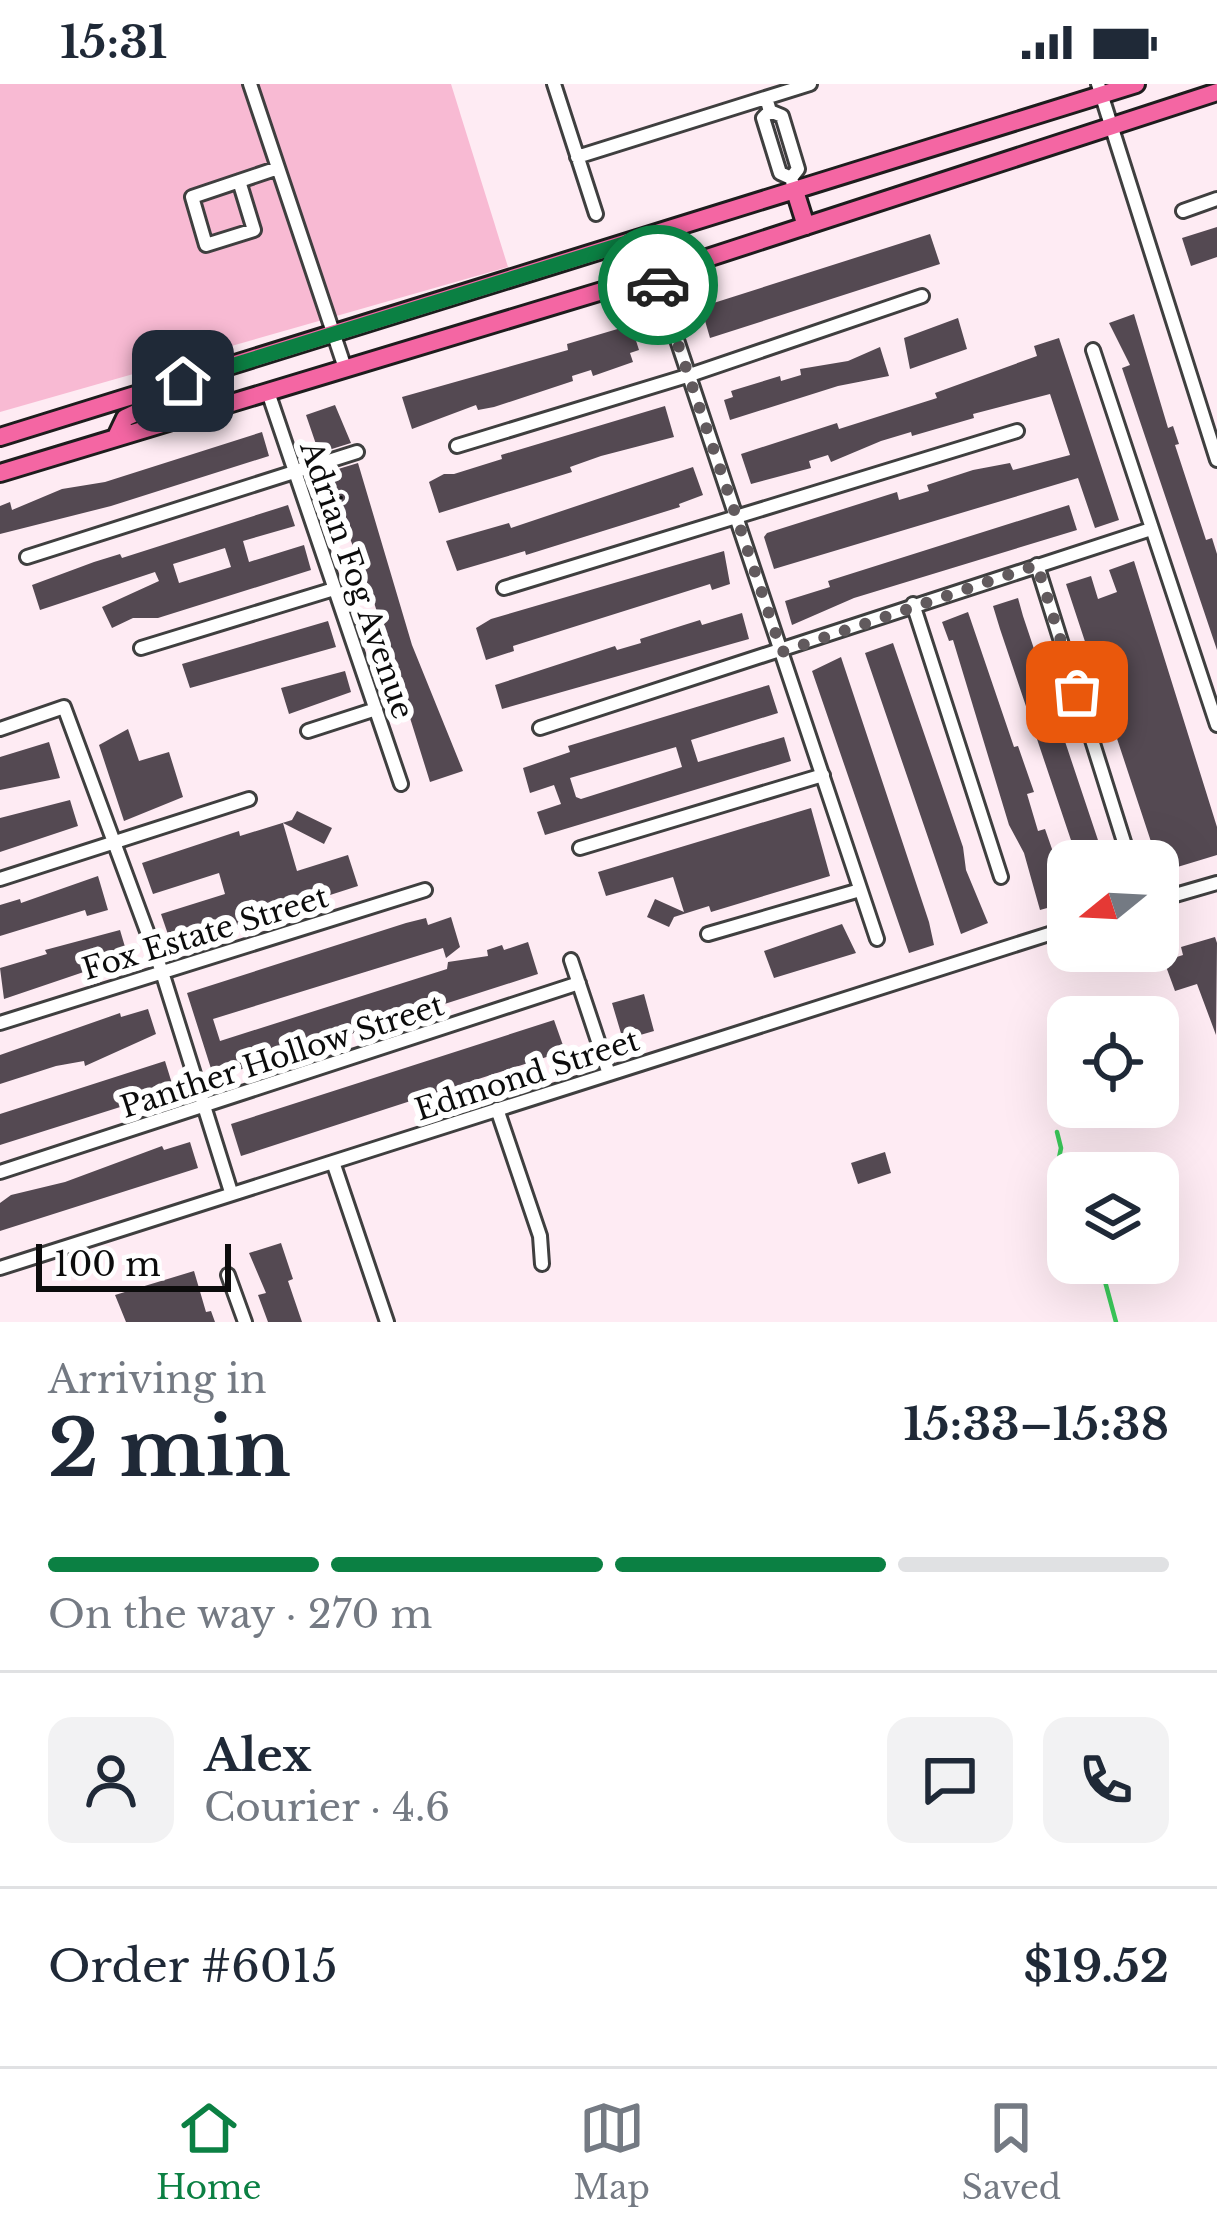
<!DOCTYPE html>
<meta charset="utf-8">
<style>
:root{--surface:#fff;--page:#f2f2f3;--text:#1f2937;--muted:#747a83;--line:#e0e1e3;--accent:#0b8043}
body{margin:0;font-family:"Libre Baskerville",serif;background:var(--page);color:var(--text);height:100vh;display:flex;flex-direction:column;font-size:45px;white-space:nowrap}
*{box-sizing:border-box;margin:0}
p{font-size:39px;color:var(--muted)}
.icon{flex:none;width:66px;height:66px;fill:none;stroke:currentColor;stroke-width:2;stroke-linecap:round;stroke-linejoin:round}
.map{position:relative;height:1238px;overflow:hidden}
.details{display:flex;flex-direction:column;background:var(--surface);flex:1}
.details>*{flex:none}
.needle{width:78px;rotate:252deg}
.fabs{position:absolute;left:1047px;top:756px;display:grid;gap:24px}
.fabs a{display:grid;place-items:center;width:132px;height:132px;border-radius:24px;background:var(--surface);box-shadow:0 12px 48px #0002;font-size:60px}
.scale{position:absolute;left:36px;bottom:30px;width:195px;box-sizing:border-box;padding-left:12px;border:6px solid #0c0c0c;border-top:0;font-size:33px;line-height:42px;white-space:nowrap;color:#0c0c0c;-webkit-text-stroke:9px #fff;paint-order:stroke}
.pin{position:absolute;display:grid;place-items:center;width:102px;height:102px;color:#fff;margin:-51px;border-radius:24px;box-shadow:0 6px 18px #0006}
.courier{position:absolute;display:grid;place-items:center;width:120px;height:120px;margin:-60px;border:9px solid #0b8043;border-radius:50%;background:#fff;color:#222;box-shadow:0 3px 15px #0007}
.summary em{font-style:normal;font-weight:700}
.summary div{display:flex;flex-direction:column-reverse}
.summary{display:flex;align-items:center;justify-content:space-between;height:204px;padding:0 48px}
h1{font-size:78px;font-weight:700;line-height:90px}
.bar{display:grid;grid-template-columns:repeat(4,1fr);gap:18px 12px;align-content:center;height:144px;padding:0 48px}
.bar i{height:15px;border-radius:9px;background:var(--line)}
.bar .on{background:var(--accent)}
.bar p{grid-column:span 4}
.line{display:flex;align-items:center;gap:30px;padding:0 48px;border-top:3px solid var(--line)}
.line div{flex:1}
.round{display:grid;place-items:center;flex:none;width:126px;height:126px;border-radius:24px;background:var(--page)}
.status{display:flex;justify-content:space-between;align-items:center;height:84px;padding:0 60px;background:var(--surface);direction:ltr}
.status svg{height:33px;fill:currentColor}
.dock{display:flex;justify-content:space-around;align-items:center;height:168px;border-top:3px solid var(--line);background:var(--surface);font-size:33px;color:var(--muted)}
.dock a{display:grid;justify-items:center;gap:6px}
.dock .on{color:var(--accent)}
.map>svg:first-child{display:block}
</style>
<div class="status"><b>15:31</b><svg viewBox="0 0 49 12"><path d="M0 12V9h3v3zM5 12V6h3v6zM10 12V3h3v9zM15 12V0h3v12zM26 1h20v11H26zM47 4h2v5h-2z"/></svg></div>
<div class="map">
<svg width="1217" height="1238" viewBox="0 0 1217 1238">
<rect width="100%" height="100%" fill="#feebf3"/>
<!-- sand -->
<path fill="#f8bad3" d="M0 0H451L508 183 0 328Z"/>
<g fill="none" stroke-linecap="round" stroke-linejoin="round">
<!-- stream -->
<path stroke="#3bc85a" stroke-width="4.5" d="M1057 1048 1061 1064 1056 1089 1068 1102
M1100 1179 1116 1238"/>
</g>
<!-- building -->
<path fill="#544952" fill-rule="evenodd" d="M1217 143V173L1191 182 1182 154Z
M930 150 940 180 710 254 701 223Z
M1134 230 1168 344 1173 342 1179 360 1175 361 1206 456 1212 454 1217 470V566L1122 284 1130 281 1109 239Z
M958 234 967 265 910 285 904 254Z
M631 241 639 266 630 269 633 278 593 292 591 286 572 292 573 297 494 323 478 326 476 321 412 345 402 313 568 266 567 260Z
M1059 254 1119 436 1095 444 1078 394 774 485 764 453 767 449 897 408 899 416 929 407 927 401 973 386 1010 379 1013 386 1070 371 1050 310 973 330 974 334 912 352 911 348 881 357 831 378 828 371 809 377 811 384 751 400 741 370 837 339 839 345 937 314 935 309 1037 272 1034 262Z
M880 263 889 292 838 302 730 336 724 316 733 313 731 307 780 292 781 297 801 291 800 285 848 277Z
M335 321 351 359 319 369 306 331Z
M665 322 674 353 601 372 570 383 572 388 439 429 429 398 444 390H454L502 375 501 371Z
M262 348 269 372 111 422 0 450V422L10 418 12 426 62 405 105 398Z
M358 379 412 561 463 687 430 698 372 512 325 389Z
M693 383 703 411 679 420 680 423 526 471 525 467 457 487 446 457 509 439 511 444Z
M288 421 295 442 243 457 249 478 304 461 311 486 158 534H133L112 544 102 523 159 497 155 488 40 526 32 501 94 478 120 470 122 474ZM225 464 231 483 179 499 173 480Z
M1069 421 1077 446 854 514 792 541 785 517 830 503 828 497Z
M724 467 730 500 712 506 710 500 513 562 514 567 486 576 476 544 491 535Z
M1134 477 1217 743V771L1161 788 1066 500 1091 492 1098 515 1117 508 1109 486Z
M1018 514 1023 532 1105 777H1078L1000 545 993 522Z
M968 528 1014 663 1018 662 1034 708 1027 710 1038 747 1045 745 1052 765 1065 819 1040 826 1024 769 1009 741 953 556 949 557 942 538Z
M742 529 749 555 502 625 495 601 615 562 617 566 641 559 640 555 684 541 700 536 702 541Z
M328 537 336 563 190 604 182 580Z
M893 559 963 763 966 786 988 839 961 850 865 569Z
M841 573 929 838 934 861 909 869 812 587Z
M345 587 351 608 289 630 281 604Z
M769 601 778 629 691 656 698 678 784 653 791 677 545 751 537 728 561 720 554 701 530 709 523 684 570 668 568 662ZM676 663 682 683 581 715 576 713 570 694Z
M128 645 139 677 169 668 183 713 124 737 99 661Z
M49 658 60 694 0 706V673Z
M70 716 78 742 0 768V734Z
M811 724 830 792 711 828 709 822 674 833 669 843 647 833 655 815 684 828 673 793 606 812 598 788Z
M297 727 332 744 324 760 283 739 297 787 348 771 358 802 172 862 161 830 225 810 219 789 153 810 142 779 239 747 240 752 292 736Z
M98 792 108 826 87 832 85 826 0 852V821L20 815 21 819Z
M451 833 460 863 446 874 443 864 213 935 220 957 447 885 448 878 488 872 487 866 502 861 504 866 528 858 538 890 214 994 187 909 406 839 426 834 428 841Z
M842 840 856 869 774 894 764 867Z
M120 846 128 873 4 915 0 884 47 870 45 866Z
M1215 853 1217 859 1216 951 1197 900 1175 907 1164 877 1183 871 1181 863Z
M644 910 654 947 623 956 612 919Z
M148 925 156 950 85 982 84 977 56 982 0 1000V971L120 929 121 933Z
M554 936 565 967 241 1072 231 1040Z
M165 977 174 1006 0 1061V1030Z
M190 1058 198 1084 0 1147V1119L11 1111 65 1098 162 1062 164 1066Z
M885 1068 891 1089 858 1100 851 1079Z
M281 1159 293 1195 288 1197 302 1238H268L258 1211 266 1209 249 1169Z
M194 1187 206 1228 211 1227 215 1238H126L115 1211Z"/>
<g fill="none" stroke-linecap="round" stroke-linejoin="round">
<!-- minor casing -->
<g stroke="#3f3f3f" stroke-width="18">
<path id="minor" d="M250 0 345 284
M554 0 596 130
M1098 0 1217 376
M766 14 770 27 763 34 780 89 791 94 795 107
M770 27 782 32 798 85 791 94
M577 73 810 0
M239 97 254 146 206 161 192 113 278 84
M1183 127 1217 115
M643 154 877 855
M1093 266 1217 641
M268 308 401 700
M457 362 687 292 922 212
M27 473 357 368
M1037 481 1130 777
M504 504 1017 347
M913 520 1001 793
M141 564 334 505
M540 644 1151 445
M0 645 64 623 162 888 231 1108
M308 647 376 625
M580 764 823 691
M0 795 249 715
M1158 816 1217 799
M708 850 860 806
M571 876 609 990
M0 939 425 806
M497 1025 540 1152 542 1180
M333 1078 387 1238
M0 1088 579 899
M0 1184 1068 844
M228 1191 245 1238"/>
</g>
<!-- major casing -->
<g stroke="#1d1d1d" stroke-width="22">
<path id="major" d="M795 107 806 142
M0 353 1136 0
M116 353 125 334 194 302
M0 389 655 191 1217 8"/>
</g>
<!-- minor -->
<use href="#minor" stroke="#fff" stroke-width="12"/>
<!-- major -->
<use href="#major" stroke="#f466a3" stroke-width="16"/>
</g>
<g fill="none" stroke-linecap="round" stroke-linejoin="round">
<!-- done -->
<path stroke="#615a5d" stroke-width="12" stroke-dasharray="0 21.6" d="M658 201 782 568 1037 481 1077 608"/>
<!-- route -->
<path stroke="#0b8043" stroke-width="15" d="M183 297 643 154 658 201"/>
</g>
<g text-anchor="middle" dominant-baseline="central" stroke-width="12" stroke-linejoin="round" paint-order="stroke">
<!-- street labels -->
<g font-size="30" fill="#0c0c0c" stroke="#fff">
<text transform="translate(357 496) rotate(71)">Adrian Fog Avenue</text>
<text transform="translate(205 849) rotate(-17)">Fox Estate Street</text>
<text transform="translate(282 972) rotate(-18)">Panther Hollow Street</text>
<text transform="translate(527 991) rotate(-18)">Edmond Street</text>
</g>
</g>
</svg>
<div class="fabs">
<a><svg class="needle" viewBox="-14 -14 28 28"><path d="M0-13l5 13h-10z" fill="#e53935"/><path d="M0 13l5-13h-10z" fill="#747a83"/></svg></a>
<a><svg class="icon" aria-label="locate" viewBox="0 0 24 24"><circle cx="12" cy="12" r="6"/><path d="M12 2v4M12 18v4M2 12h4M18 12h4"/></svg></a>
<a><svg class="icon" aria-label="layers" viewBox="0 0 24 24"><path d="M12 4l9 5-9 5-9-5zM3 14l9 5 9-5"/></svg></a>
</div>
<div class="scale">100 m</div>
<div class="pin" style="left:1077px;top:608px;background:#ea580c"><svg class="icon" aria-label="bag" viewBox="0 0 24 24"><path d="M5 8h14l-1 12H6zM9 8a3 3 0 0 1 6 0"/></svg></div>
<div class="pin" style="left:183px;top:297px;background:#1f2937"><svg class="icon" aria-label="home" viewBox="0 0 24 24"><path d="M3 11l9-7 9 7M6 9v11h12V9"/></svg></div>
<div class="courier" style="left:658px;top:201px"><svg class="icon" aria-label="car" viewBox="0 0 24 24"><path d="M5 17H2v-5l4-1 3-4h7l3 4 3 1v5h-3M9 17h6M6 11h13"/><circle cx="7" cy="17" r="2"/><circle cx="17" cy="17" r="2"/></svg></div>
</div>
<section class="details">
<div class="summary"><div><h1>2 min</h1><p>Arriving in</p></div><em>15:33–15:38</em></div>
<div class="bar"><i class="on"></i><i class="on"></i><i class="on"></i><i></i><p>On the way · 270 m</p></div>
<div class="line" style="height:216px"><a class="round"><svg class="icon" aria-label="person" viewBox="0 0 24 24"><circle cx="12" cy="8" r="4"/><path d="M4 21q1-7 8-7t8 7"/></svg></a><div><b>Alex</b><p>Courier · 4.6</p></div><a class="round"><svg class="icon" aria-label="chat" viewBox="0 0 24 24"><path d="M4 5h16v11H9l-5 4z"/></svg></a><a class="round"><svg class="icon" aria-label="phone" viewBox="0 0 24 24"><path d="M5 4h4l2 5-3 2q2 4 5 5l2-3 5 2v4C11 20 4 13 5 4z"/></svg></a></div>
<div class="line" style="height:156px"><div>Order #6015</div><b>$19.52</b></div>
</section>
<nav class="dock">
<a class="on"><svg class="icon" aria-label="home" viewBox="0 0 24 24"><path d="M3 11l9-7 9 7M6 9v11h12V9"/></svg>Home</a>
<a><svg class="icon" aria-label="map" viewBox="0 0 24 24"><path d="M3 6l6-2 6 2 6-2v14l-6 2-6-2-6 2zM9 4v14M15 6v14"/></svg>Map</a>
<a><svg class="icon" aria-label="saved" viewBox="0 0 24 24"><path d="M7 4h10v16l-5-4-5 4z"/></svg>Saved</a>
</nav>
